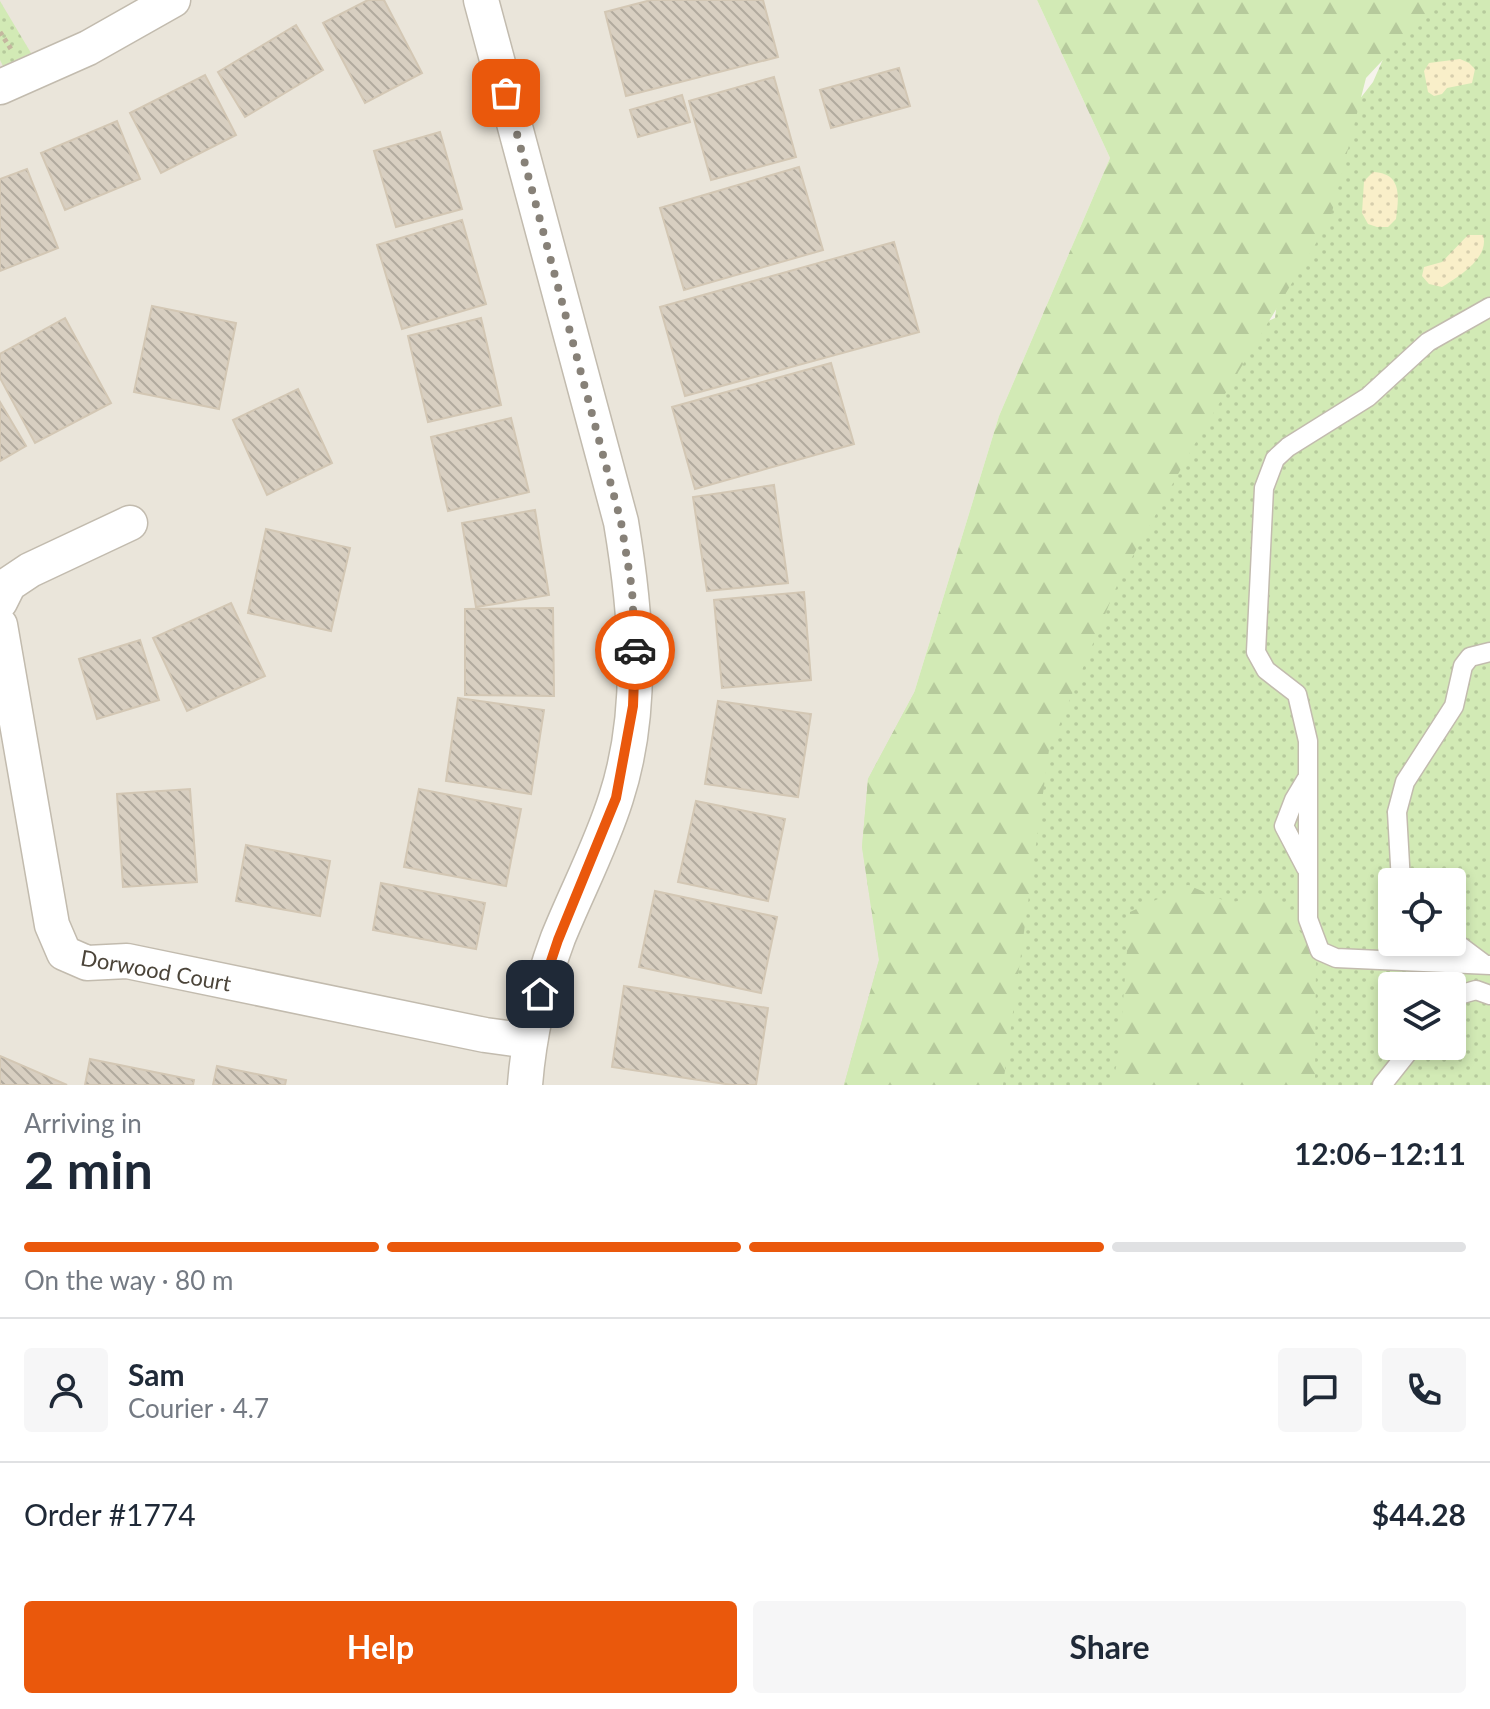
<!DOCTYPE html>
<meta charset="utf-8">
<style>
:root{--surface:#fff;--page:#f6f6f7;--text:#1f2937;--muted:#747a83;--line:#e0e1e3;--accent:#ea580c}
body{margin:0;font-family:Lato,sans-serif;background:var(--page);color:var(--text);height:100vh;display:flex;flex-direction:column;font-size:30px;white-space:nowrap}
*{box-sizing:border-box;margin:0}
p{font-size:26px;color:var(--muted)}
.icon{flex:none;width:44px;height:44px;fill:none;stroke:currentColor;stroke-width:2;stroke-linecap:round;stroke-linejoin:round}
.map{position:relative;height:1085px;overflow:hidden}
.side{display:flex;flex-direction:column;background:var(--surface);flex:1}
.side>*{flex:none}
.fabs{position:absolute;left:1378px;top:868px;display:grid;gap:16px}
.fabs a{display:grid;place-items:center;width:88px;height:88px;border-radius:8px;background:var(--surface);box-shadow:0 4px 12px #0003;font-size:40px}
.pin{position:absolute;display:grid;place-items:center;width:68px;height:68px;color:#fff;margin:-34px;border-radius:16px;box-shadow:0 4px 12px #0006}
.courier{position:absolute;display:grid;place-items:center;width:80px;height:80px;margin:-40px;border:6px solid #ea580c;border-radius:50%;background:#fff;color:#222;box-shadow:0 2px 10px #0007}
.summary em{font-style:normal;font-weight:700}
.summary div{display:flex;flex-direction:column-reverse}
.summary{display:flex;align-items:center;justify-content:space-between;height:136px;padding:0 24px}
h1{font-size:52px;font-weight:700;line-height:60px}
.bar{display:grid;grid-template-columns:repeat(4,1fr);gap:12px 8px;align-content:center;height:96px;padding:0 24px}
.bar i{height:10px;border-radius:6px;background:var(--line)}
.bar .selected{background:var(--accent)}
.bar p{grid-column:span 4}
.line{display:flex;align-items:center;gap:20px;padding:0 24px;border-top:2px solid var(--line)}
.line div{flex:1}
.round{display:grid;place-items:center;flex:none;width:84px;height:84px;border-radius:8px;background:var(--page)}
.action{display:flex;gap:16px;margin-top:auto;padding:16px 24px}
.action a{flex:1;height:92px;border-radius:8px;background:var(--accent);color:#fff;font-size:32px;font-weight:700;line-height:92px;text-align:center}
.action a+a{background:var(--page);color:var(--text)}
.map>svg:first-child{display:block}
</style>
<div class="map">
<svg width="1490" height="1085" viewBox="0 0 1490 1085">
<defs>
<pattern id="grass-dots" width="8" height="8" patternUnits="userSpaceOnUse" patternTransform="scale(2)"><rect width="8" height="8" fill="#d2eab5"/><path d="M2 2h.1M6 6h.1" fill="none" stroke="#b6ca9c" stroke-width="1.8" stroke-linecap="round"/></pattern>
<pattern id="forest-firs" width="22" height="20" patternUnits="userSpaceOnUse" patternTransform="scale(2)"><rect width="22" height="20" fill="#d2eab5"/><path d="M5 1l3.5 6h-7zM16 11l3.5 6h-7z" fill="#b6ca9c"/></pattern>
<pattern id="sand-dots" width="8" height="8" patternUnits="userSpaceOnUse" patternTransform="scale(2)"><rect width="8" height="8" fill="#f9efc9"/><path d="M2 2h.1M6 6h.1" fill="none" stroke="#d7cead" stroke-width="1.8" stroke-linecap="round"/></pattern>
<pattern id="building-back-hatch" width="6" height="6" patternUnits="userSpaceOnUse" patternTransform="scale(2)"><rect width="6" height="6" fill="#d8cfc1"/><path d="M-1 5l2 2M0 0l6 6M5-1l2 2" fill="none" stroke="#b1aa9e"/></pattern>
</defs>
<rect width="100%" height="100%" fill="#f6f3ec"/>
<!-- residential -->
<path fill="#eae5da" d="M0 0H1037L1110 158 999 416 914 693 862 846 879 960 854 1085H0Z"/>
<!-- grass -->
<path fill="url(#grass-dots)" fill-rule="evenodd" d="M1409 0H1490V1085H844L879 960 862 847 868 779 914 693 1158 369 1275 318 1282 260 1324 145 1373 82ZM1392 882H1452V942H1392ZM1392 986H1452V1046H1392Z
M0 1 31 53 3 66 0 60Z"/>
<!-- forest -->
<path fill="url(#forest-firs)" d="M1037 0H1439L1366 78 1330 220 1193 447 1118 583 1049 750 1003 1085H844L879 960 862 847 868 779 914 693 999 416 1110 158Z
M1188 885 1230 903 1273 892 1316 955 1315 1085H1112L1119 1054 1130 912Z"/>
<!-- sand -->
<path fill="url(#sand-dots)" d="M1460 59 1469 63 1475 69 1472 83 1447 88 1442 94 1434 96 1428 92 1424 71 1429 63Z
M1373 172C1402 173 1399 196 1396 219L1388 227H1377L1368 224 1362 213 1364 181Z
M1468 235H1483C1490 258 1458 277 1442 287L1429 284 1422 276 1424 267 1442 262Z"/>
<!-- building -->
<path fill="url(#building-back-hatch)" stroke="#d3c7b4" stroke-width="2" d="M368 0H384L422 73 365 103 323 23Z
M651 0H763L778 57 626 96 605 12Z
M296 25 323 70 245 117 218 72Z
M899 68 910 106 831 128 820 90Z
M205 75 236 135 161 173 130 113Z
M774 77 796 157 711 180 689 101Z
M682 95 690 122 638 137 630 110Z
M117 121 140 179 65 210 41 153Z
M440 132 462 209 396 227 374 151Z
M799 167 823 250 684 290 660 208Z
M27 169 58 248 0 271V179Z
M462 220 486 304 402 329 377 245Z
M894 242 919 332 685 396 660 307Z
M152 306 236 323 219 409 134 392Z
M65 318 111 403 35 443 0 378V354Z
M481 318 501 405 428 422 408 336Z
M831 363 854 444 695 489 672 407Z
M298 389 332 463 267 495 233 420Z
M0 402 26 446 0 461Z
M511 418 529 492 448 511 431 437Z
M774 485 788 583 707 591 693 497Z
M535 510 549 595 476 607 462 523Z
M266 529 350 548 331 631 248 613Z
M804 592 811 680 722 688 714 600Z
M231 603 265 676 187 711 153 638Z
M553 608 554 696 465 695V609Z
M140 640 159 700 97 719 79 659Z
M458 698 544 710 531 794 446 781Z
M718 701 811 714 798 797 705 784Z
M190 789 197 882 123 887 117 794Z
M419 789 521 809 506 886 404 867Z
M696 801 785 819 768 901 678 882Z
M246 845 330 861 320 916 236 901Z
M381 883 485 903 476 949 373 930Z
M655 891 777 917 761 993 639 967Z
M624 986 768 1008 756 1085H732L612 1067Z
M0 1056 67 1085H0Z
M90 1059 194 1080 193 1085H85Z
M217 1066 286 1080 285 1085H213Z"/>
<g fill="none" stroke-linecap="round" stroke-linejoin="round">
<!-- lane casing -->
<g stroke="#c2bbae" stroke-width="21">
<path id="lane" d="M1490 307 1428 342 1368 397 1288 447 1275 459 1264 488 1256 652 1266 670 1297 694 1308 741V919L1320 951 1336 958 1490 965
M1306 868 1284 826 1294 800 1306 780
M1401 882 1397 812 1405 782 1454 706 1463 666 1470 657 1490 652
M1452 940 1484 964
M1452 997 1476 990 1490 995
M1382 1085 1413 1046"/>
</g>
<!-- street casing -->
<g stroke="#c2bbae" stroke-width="37">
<path id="street" d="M481 0 621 522C636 611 645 709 616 798 601 846 577 891 558 938 540 986 529 1034 525 1085
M0 87 88 48 173 0
M0 602 9 584 30 570 130 523
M0 625 52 925 64 953 87 963 127 961 485 1035 529 1041"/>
</g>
<!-- path -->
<path stroke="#c4b79f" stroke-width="5" stroke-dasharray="4 4" stroke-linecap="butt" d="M0 32 11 49"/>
<!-- lane -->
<use href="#lane" stroke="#fff" stroke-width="18"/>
<!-- street -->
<use href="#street" stroke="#fff" stroke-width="34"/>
</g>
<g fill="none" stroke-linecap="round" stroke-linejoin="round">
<!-- done -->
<path stroke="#878178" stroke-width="8" stroke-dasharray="0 14.4" d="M506 93 621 522 632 589 635 650"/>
<!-- route -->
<path stroke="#ea580c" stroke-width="10" d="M540 994 558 940 616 798 633 706 635 650"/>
</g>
<g text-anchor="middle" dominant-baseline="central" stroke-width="6" stroke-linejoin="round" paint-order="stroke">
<!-- street labels -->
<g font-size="22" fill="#4b4439" stroke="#fff">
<text transform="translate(156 970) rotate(10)">Dorwood Court</text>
</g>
</g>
</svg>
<div class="fabs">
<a><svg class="icon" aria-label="locate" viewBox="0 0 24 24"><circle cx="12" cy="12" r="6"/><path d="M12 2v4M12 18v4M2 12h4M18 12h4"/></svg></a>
<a><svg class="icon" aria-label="layers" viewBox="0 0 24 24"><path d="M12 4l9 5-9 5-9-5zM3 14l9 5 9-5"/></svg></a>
</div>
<div class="pin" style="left:506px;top:93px;background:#ea580c"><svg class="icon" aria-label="bag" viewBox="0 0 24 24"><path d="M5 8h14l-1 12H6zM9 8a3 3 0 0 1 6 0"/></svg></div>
<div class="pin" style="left:540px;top:994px;background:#1f2937"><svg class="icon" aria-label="home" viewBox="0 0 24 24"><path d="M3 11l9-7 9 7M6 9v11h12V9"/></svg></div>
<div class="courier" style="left:635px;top:650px"><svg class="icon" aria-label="car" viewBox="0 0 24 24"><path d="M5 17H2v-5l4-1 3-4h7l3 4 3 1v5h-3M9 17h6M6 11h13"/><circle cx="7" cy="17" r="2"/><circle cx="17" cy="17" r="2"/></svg></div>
</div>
<section class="side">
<div class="summary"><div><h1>2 min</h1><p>Arriving in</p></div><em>12:06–12:11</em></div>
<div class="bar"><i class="selected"></i><i class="selected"></i><i class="selected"></i><i></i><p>On the way · 80 m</p></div>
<div class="line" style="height:144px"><a class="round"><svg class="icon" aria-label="person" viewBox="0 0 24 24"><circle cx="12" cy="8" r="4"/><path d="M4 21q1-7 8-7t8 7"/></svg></a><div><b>Sam</b><p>Courier · 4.7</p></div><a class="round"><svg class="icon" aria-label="chat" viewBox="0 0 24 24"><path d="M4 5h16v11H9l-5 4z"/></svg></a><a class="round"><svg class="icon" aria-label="phone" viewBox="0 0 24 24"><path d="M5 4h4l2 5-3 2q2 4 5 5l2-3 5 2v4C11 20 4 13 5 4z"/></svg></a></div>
<div class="line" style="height:104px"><div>Order #1774</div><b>$44.28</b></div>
<div class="action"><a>Help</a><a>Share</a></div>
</section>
